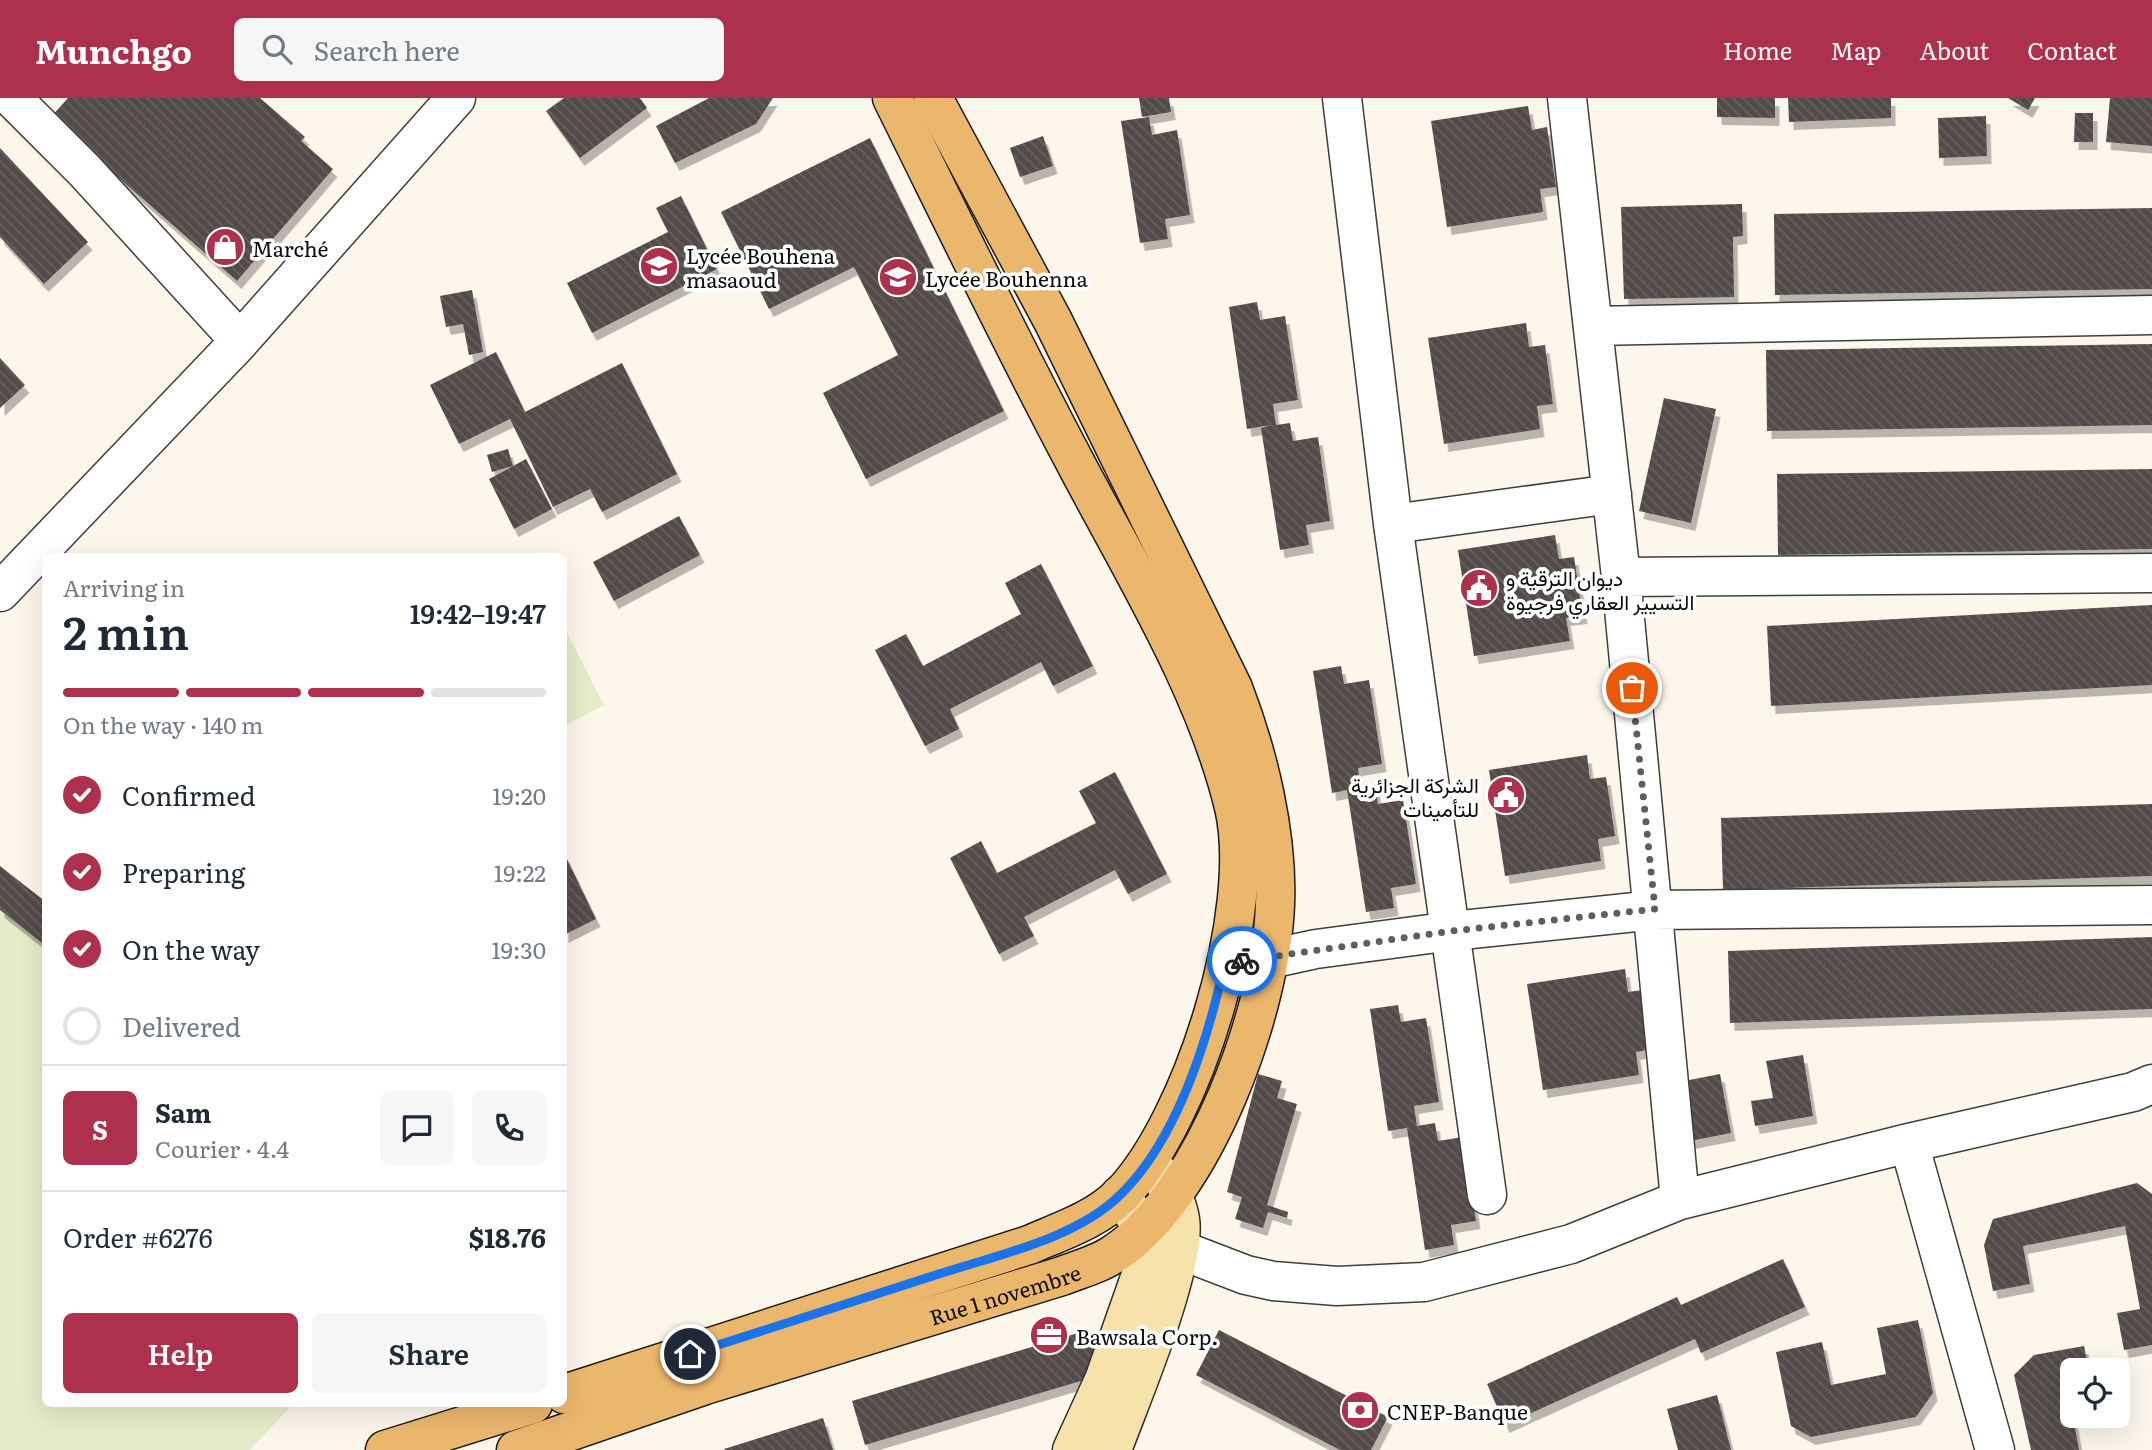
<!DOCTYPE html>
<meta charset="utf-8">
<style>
:root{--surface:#fff;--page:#f6f6f7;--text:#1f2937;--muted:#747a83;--line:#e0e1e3;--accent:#ad314c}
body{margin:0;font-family:Literata,Vazirmatn,serif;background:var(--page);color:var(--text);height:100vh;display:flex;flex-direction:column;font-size:26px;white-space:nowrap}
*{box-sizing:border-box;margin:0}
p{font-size:23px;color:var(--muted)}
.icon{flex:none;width:38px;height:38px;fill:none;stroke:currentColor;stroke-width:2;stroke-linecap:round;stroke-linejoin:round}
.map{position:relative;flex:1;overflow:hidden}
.panel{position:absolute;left:42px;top:455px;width:525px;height:854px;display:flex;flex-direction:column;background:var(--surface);border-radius:10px;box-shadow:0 7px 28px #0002}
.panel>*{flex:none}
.fabs{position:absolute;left:2060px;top:1260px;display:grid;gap:14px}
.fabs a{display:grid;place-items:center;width:70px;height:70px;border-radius:10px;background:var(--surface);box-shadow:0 7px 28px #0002;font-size:35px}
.pin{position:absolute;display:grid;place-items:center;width:60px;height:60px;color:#fff;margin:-30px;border:4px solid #fff;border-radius:50%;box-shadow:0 2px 7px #0007}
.courier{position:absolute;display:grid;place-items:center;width:70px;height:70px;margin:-35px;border:5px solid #1a73e8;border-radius:50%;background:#fff;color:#222;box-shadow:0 2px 9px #0007}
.summary em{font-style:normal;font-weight:600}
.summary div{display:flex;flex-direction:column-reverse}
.summary{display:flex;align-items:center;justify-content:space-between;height:119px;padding:0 21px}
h1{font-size:46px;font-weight:600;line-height:52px}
.bar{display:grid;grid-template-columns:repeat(4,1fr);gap:10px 7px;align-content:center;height:84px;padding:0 21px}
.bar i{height:9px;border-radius:5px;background:var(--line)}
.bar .active{background:var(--accent)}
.bar p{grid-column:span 4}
.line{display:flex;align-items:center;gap:18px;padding:0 21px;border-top:2px solid var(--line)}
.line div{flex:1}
.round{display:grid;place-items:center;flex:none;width:74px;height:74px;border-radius:10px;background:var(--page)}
ol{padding:0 21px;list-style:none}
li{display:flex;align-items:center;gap:21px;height:77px}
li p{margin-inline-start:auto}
li .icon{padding:7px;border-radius:50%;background:var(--accent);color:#fff;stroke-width:4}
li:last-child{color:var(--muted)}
li i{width:38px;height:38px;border:4px solid var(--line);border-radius:50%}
.cta{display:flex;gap:14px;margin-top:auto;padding:14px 21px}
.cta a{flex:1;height:80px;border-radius:10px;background:var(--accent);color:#fff;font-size:28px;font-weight:600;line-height:80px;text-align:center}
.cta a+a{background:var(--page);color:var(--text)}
header{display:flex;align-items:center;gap:42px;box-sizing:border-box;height:98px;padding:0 35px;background:var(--accent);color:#fff}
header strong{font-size:33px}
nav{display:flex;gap:38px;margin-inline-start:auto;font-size:24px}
.search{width:490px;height:63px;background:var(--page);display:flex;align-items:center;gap:18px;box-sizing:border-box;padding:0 24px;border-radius:10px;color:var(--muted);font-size:26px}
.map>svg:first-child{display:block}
</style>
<header>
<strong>Munchgo</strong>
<div class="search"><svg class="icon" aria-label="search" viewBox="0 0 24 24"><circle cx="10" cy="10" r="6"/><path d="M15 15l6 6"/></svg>Search here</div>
<nav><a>Home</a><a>Map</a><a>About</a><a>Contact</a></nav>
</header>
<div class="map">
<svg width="2152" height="1352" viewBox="0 0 2152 1352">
<defs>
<pattern id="building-back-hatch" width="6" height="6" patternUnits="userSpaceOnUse" patternTransform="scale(1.75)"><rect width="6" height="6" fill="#534b49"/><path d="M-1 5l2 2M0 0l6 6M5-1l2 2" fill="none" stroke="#67605f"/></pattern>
<filter id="shadow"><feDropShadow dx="4.5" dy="8" stdDeviation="0" flood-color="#0004"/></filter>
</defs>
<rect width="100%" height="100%" fill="#fdf7eb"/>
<!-- pitch -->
<path fill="#e6ecc9" d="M564 529 604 607 564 628Z
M0 770 45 810 46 1306H293L250 1352H0Z"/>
<!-- building -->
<path fill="url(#building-back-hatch)" filter="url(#shadow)" d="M68 0H260L305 39 301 43 333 71 237 183 50 20Z
M564 0H640L647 10 580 60 546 13Z
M709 0H773L756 26 675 65 656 28Z
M1139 0H1169L1171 14 1142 19Z
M1717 0H1775V20L1717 19Z
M1788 0H1891V20L1789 24Z
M2008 0H2035L2028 12Z
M2110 0H2152V48L2106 44Z
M1528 8 1532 32 1547 29 1556 89 1540 91 1543 114 1447 129 1431 23Z
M2075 15H2093V44H2074Z
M1986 18 1987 58 1939 60 1938 20Z
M1149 19 1152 37 1177 32 1190 117 1165 121 1168 141 1140 145 1121 23Z
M1043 38 1053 68 1020 79 1010 50Z
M870 40 1004 313 866 381 823 295 898 257 854 169 769 211 721 114Z
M0 50 88 144 44 186 0 139Z
M681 98 717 171 592 235 567 185 668 134 656 110Z
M1742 106 1743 138 1733 139 1734 199 1624 201 1621 109Z
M2152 110V191L1775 197 1774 116Z
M472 192 483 254 469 257 463 226 446 229 440 198Z
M1257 204 1260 222 1285 218 1298 302 1273 306 1276 327 1290 325 1293 343 1318 339 1330 423 1306 427 1309 447 1280 452 1261 330 1271 327 1247 331 1229 209Z
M1526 225 1529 249 1545 247 1553 306 1537 308 1540 331 1444 346 1428 240Z
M2152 246V327L1767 333 1766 252Z
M496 254 525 314 622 265 677 376 602 414 590 391 553 409 510 321 459 346 430 287Z
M0 260 25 287 0 310Z
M1664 300 1716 311 1691 425 1639 413Z
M508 351 513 368 492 374 487 357Z
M526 361 552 411 514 431 489 381Z
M2152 371V451L1778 457 1777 376Z
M679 418 700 457 614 503 593 464Z
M1555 437 1559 461 1574 459 1583 518 1566 520 1570 543 1474 558 1458 452Z
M1041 466 1093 568 1053 588 1041 564 950 611 959 631 925 648 875 552 906 536 923 568 1021 516 1005 485Z
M2152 507V587L1771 608 1767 528Z
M1341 568 1344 586 1369 582 1382 666 1358 670 1361 690 1375 688 1378 706 1403 702 1416 786 1391 790 1394 810 1366 814 1347 692 1332 695 1313 573Z
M1587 657 1590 681 1606 679 1615 738 1598 741 1601 763 1505 778 1489 672Z
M1115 674 1167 776 1128 796 1115 772 1024 819 1034 838 999 856 950 760 981 743 997 775 1096 725 1079 693Z
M2152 706V778L1723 792 1721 720Z
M564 755 596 821 564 837Z
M0 768 46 804V848L0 812Z
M2152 839V911L1730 925 1728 853Z
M1625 871 1628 894 1643 892 1652 951 1636 954 1639 977 1543 992 1527 886Z
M1398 907 1401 924 1426 920 1439 1004 1414 1008 1417 1028 1435 1025 1438 1043 1463 1039 1476 1123 1451 1127 1454 1147 1425 1152 1407 1030 1388 1033 1370 911Z
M1803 957 1813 1018 1755 1028 1751 1003 1773 1000 1766 963Z
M1258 976 1282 983 1277 1000 1297 1006 1267 1107 1288 1114 1287 1120 1268 1114 1263 1130 1235 1121 1242 1099 1227 1094Z
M1720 976 1731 1035 1685 1044 1674 985Z
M2137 1085 2152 1096V1247L2124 1252 2117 1215 2140 1211 2125 1128 2023 1148 2030 1186 1993 1193 1984 1147 1993 1121Z
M1783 1161 1805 1209 1701 1255 1695 1241 1505 1327 1487 1286 1677 1199 1681 1207Z
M1918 1222 1933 1295 1916 1319 1811 1339 1791 1328 1776 1254 1822 1244 1831 1287 1886 1276 1877 1230Z
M1088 1232 1101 1277 865 1347 852 1303Z
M1219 1232 1388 1319 1371 1352H1340L1196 1277Z
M2084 1248 2089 1272H2072L2070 1303 2079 1352H2031L2014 1277 2034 1257Z
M1717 1297 1731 1352H1678L1667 1311Z
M823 1320 833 1352H725L724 1351Z"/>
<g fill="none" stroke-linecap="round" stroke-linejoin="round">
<!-- street casing -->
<g stroke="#3e3e3e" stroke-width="41">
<path id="street" d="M12 0 85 73 240 243
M1342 0 1393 426 1487 1097
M1567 0 1621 479 1680 1102
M1593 228 2152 217
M1393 426 1612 396
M1621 479 2152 475
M0 494 240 243 456 0
M1238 863 1270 861 1316 851 1452 833 1655 812 2152 807
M1909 1045 1995 1352
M1147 1145 1178 1151 1246 1177 1273 1183 1337 1188 1424 1184 1571 1146 1680 1102 1909 1045 2133 994 2152 986"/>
</g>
<!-- secondary casing -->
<g stroke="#2d2d2d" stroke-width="41">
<path id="secondary" d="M1072 1352 1104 1282 1143 1171 1147 1145 1144 1131 1120 1097
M1112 1352C1130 1302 1188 1168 1180 1121 1177 1103 1168 1089 1157 1073"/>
</g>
<!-- primary casing -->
<g stroke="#1c1c1c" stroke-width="41">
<g id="primary">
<path d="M564 1296 1029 1147C1061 1133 1096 1122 1121 1097 1194 1021 1258 812 1234 709 1205 589 1132 473 1075 364 1011 244 952 121 892 0"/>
<path d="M385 1352 533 1306"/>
<path id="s1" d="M516 1352 705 1287 1062 1178C1079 1171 1100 1166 1115 1155 1205 1095 1271 912 1275 807 1278 736 1258 655 1233 590L1053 223 933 0"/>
</g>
</g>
<!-- street -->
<use href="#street" stroke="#fff" stroke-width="38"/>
<!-- secondary -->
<use href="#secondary" stroke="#f7e2ac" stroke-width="38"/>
<!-- primary -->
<use href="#primary" stroke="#ebb76d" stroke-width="38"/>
</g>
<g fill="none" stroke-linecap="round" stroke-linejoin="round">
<!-- done -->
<path stroke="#605e59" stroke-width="7" stroke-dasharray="0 12.6" d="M1242 863 1452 833 1655 811 1632 590"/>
<!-- route -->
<path stroke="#1a73e8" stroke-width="9" d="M690 1256C774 1229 858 1202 942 1175 998 1157 1077 1140 1120 1097 1178 1041 1208 941 1225 864L1242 863"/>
</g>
<!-- icons -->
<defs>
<g id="shop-disc" transform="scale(2.0125)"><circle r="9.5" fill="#ad314c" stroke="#fff"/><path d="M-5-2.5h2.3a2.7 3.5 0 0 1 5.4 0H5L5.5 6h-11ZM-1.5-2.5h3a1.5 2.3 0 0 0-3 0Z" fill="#fff"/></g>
<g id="school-disc" transform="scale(2.0125)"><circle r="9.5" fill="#ad314c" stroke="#fff"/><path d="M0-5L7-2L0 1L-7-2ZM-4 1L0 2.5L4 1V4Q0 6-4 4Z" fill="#fff"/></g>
<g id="civic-disc" transform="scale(2.0125)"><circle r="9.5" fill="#ad314c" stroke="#fff"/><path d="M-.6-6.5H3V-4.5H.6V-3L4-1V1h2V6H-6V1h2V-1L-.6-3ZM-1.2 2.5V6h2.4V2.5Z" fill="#fff"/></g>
<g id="office-disc" transform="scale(2.0125)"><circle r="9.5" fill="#ad314c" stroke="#fff"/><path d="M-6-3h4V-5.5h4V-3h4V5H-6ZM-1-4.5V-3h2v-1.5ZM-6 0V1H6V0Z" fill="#fff"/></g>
<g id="bank-disc" transform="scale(2.0125)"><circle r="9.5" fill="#ad314c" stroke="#fff"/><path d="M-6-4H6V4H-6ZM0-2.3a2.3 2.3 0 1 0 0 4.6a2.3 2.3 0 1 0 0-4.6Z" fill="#fff"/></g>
</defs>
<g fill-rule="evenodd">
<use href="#shop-disc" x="225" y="149"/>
<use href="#school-disc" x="659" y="168"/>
<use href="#school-disc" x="898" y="179"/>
<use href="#civic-disc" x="1479" y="490"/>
<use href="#civic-disc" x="1506" y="697"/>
<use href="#office-disc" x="1049" y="1237"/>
<use href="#bank-disc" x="1360" y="1312"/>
</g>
<g text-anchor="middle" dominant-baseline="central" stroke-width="7" stroke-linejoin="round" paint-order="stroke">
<!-- poi labels -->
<g font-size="21" fill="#0b0b0b" stroke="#fff" text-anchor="start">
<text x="252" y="149">Marché</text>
<text x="686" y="156">Lycée Bouhena<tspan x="686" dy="24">masaoud</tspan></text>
<text x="925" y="179">Lycée Bouhenna</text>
<text x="1506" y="478">ديوان الترقية و<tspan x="1506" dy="24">التسيير العقاري فرجيوة</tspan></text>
<text x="1479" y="685" text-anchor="end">الشركة الجزائرية<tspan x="1479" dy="24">للتأمينات</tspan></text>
<text x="1076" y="1237">Bawsala Corp.</text>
<text x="1387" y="1312">CNEP-Banque</text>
</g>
<!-- street labels -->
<g font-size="21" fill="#0b0b0b" stroke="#fff">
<text stroke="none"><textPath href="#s1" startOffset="513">Rue 1 novembre</textPath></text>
</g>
</g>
</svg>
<div class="fabs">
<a><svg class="icon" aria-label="locate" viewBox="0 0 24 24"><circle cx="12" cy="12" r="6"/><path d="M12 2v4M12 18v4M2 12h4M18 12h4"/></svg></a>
</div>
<div class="pin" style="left:1632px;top:590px;background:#ea580c"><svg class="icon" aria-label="bag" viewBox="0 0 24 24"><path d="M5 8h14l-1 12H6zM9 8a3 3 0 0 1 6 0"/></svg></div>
<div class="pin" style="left:690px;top:1256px;background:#1f2937"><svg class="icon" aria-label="home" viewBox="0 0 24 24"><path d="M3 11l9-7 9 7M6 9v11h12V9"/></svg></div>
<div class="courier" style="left:1242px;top:863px"><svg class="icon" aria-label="bike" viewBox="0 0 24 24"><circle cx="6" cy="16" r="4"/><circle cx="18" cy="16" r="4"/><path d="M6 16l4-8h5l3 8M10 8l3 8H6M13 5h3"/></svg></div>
<section class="panel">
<div class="summary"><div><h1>2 min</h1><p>Arriving in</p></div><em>19:42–19:47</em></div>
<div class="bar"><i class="active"></i><i class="active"></i><i class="active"></i><i></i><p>On the way · 140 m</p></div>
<ol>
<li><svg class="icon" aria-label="check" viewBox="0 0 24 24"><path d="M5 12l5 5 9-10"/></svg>Confirmed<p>19:20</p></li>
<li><svg class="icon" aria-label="check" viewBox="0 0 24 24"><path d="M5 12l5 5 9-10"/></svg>Preparing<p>19:22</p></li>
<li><svg class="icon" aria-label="check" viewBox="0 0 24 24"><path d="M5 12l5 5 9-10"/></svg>On the way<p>19:30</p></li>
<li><i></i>Delivered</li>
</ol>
<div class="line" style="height:126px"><b class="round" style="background:var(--accent);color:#fff">S</b><div><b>Sam</b><p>Courier · 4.4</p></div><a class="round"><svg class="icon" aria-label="chat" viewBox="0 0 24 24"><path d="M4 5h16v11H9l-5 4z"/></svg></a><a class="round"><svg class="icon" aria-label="phone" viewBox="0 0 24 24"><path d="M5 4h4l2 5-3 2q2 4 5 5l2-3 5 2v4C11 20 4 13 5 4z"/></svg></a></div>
<div class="line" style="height:91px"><div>Order #6276</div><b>$18.76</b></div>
<div class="cta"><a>Help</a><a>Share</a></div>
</section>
</div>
